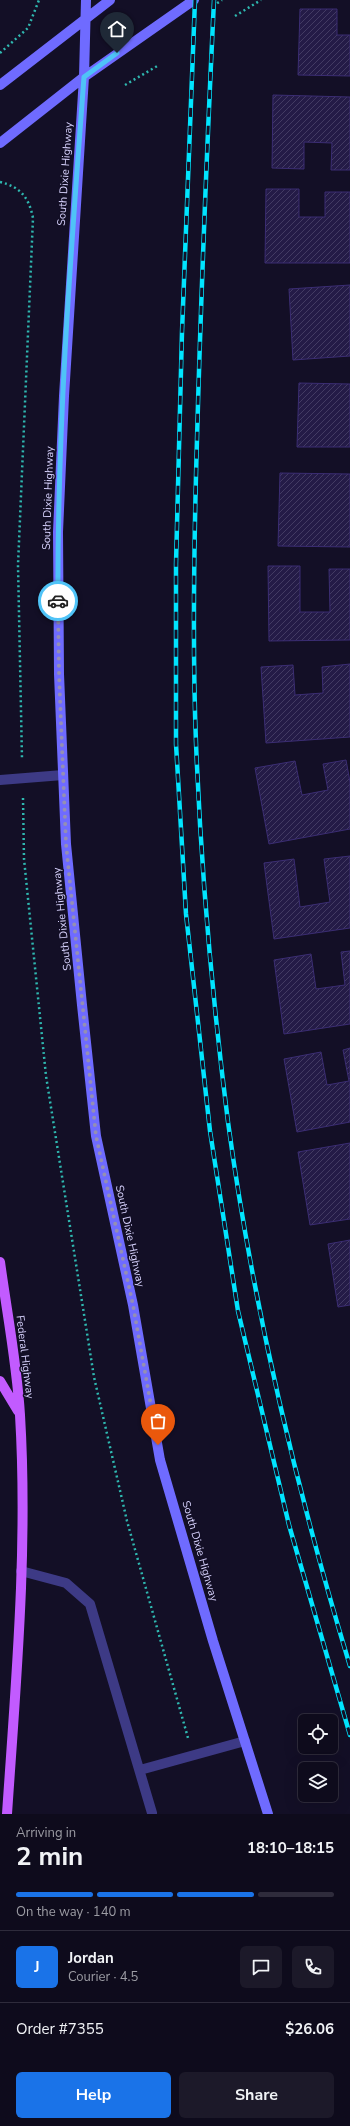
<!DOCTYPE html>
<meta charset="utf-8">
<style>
:root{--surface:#0e0b1c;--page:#1c1929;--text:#f1f3f6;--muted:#9b9ba3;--line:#2e2b3b;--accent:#1a73e8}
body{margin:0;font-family:"Nunito Sans",sans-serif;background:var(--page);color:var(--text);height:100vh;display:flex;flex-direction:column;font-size:15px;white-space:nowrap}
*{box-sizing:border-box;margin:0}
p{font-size:13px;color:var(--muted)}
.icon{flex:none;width:22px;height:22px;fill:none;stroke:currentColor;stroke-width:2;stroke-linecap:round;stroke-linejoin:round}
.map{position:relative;height:1814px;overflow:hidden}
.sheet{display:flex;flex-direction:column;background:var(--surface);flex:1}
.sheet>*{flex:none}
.fabs{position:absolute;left:298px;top:1714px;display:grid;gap:8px}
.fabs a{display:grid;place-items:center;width:40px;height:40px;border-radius:6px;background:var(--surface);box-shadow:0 4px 16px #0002,0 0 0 1px var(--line);font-size:20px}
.pin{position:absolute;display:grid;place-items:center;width:34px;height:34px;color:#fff;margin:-41px -17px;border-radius:50% 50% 50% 0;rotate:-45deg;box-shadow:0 0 4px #0007}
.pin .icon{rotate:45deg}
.courier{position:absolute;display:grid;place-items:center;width:40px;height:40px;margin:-20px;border:3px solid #4fc3f7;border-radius:50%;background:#fff;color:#222;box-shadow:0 1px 5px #0007}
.head em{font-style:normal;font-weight:700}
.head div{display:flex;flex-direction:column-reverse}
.head{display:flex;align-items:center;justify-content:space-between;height:68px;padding:0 16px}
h1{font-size:26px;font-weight:700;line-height:30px}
.bar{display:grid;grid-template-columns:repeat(4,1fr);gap:6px 4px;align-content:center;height:48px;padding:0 16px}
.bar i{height:5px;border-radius:3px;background:var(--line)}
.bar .current{background:var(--accent)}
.bar p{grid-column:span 4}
.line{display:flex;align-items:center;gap:10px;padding:0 16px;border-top:1px solid var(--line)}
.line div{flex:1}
.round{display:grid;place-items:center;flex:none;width:42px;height:42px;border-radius:6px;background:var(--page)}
.cta{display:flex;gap:8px;margin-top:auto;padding:8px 16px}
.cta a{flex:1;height:46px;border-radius:6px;background:var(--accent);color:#fff;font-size:16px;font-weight:700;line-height:46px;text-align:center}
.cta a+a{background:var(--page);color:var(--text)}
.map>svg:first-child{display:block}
</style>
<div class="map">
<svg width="350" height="1814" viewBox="0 0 350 1814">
<defs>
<pattern id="building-hatch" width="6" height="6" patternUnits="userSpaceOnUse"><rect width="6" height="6" fill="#241b47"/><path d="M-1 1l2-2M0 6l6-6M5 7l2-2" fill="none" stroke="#433b63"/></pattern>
</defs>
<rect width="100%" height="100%" fill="#130f26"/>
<!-- building -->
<path fill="url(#building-hatch)" stroke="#3b2d73" d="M300 9H337V35H350V76L298 75Z
M273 95 350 97V170H331L332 143 304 142V169L272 168Z
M266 189H299V217H325V192H350V263H265Z
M350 285V356L293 360 289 289Z
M299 383 350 384V447H297Z
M280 473 350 474V547L278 546Z
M268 566H300V612H330L329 569H350V640L269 641Z
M350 664V737L266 743 261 667 293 665 295 695 323 693 322 667Z
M346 760 350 782V829L269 844 255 768 295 761 302 795 328 790 323 764Z
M350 856V928L274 939 264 863 294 859 300 907 330 902 324 859Z
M350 951V1024L284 1034 274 960 311 954 316 989 345 985 341 952Z
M350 1048V1122L297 1132 284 1059 321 1052 327 1085 349 1081 343 1050Z
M350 1143V1219L310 1225 298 1152Z
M350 1240V1305L338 1307 328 1244Z"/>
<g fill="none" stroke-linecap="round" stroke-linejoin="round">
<!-- path -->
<path stroke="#2fb8b0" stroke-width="2.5" stroke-dasharray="2 3" stroke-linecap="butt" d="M213 6 222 0
M235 16 261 0
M0 53 28 28 39 0
M125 85 159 65
M0 182C21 187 29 198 33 218L18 565 22 759
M23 798 24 859 46 1076 94 1377 127 1521 188 1738"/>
<!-- lane -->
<path stroke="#3d3a85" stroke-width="10" d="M0 780 63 775
M21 1571 66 1583 90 1604 152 1813
M140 1770 245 1741"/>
<!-- secondary -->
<path stroke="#6f6bff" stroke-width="10" d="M86 0 84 77 64 396 58 532 59 674 66 844 82 1005 96 1136 133 1305 160 1460 213 1641 268 1814
M0 85 110 0
M0 143 84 77 194 0"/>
<!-- primary -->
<path stroke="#c25bff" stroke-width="10" d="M0 1262C7 1313 17 1364 20 1415 28 1548 16 1681 7 1814
M0 1381 18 1411"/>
<!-- rail casing -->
<g stroke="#00e5ff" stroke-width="4.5">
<path id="rail" d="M195 0 182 332 176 564V744L186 914 210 1131 238 1311 289 1525 350 1735
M214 0C207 146 201 293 197 439 194 540 192 642 196 743 201 870 212 996 228 1122 253 1306 296 1488 350 1666"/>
</g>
<!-- rail -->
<use href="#rail" stroke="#130f26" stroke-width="3" stroke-dasharray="9" stroke-linecap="butt"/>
</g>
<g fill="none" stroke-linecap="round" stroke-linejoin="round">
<!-- done -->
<path stroke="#948fb3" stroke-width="4" stroke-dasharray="0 7.2" d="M58 601 59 674 66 844 96 1136 133 1305 158 1445"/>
<!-- route -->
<path stroke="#4fc3f7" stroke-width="5" d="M58 601C57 427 71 251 84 77L117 53"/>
</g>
<g text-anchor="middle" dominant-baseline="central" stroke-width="3" stroke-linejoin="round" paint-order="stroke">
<!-- street labels -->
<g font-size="11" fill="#d9d4ff" stroke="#130f26">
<text transform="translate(65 174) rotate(-86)">South Dixie Highway</text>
<text transform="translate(48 498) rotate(-88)">South Dixie Highway</text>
<text transform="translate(62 919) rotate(-96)">South Dixie Highway</text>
<text transform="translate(130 1236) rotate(78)">South Dixie Highway</text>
<text transform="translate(25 1357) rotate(83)">Federal Highway</text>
<text transform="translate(200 1551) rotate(74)">South Dixie Highway</text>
</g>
</g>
</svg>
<div class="fabs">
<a><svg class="icon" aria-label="locate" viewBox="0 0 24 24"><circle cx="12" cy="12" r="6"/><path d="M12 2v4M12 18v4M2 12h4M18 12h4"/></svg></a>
<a><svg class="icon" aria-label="layers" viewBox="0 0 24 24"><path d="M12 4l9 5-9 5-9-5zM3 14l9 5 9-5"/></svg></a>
</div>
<div class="pin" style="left:158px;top:1445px;background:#ea580c"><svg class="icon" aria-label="bag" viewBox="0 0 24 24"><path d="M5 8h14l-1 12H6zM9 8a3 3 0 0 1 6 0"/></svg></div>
<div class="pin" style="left:117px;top:53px;background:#1f2937"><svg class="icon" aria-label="home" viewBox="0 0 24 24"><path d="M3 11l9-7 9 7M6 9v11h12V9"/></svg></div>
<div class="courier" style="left:58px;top:601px"><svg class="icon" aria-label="car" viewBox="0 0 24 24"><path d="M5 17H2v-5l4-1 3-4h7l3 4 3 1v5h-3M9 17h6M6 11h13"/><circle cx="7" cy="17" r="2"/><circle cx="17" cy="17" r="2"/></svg></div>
</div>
<section class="sheet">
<div class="head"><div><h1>2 min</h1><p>Arriving in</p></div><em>18:10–18:15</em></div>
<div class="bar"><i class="current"></i><i class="current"></i><i class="current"></i><i></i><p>On the way · 140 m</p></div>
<div class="line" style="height:72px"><b class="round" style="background:var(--accent);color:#fff">J</b><div><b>Jordan</b><p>Courier · 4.5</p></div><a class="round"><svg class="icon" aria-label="chat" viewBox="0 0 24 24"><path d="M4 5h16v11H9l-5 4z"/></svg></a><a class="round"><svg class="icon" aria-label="phone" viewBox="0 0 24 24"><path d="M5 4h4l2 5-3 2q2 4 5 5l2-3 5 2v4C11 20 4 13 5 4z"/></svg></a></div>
<div class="line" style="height:52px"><div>Order #7355</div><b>$26.06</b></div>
<div class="cta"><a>Help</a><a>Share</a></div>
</section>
